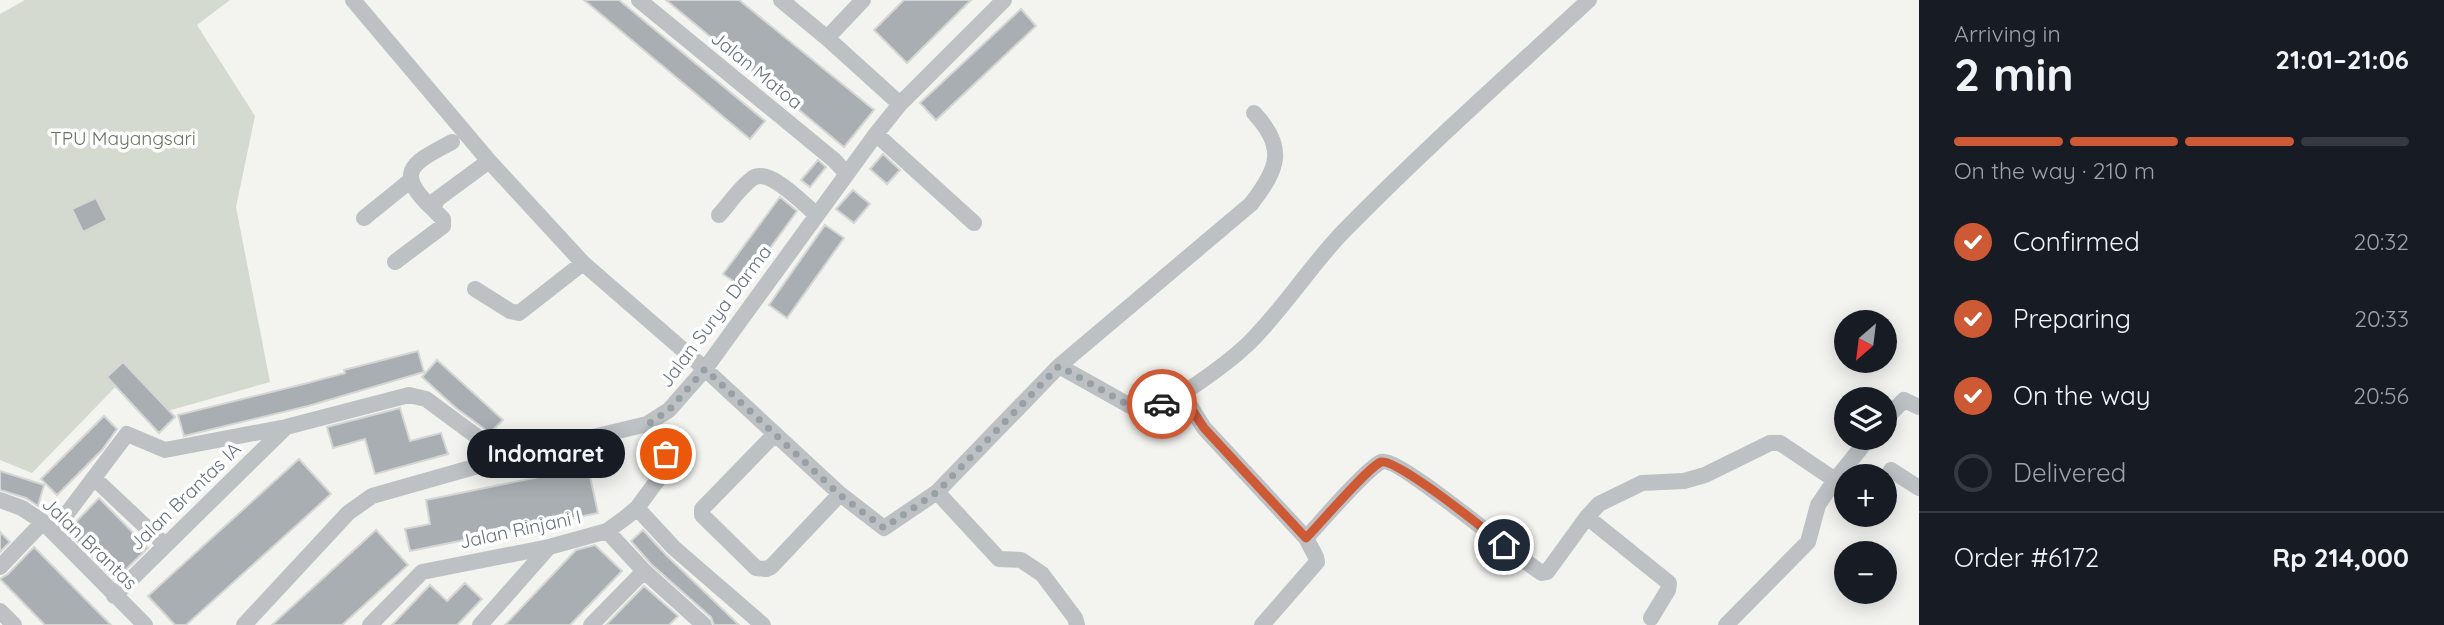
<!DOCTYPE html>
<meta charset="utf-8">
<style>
:root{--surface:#171b24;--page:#242831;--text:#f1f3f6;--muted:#9ea1a6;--line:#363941;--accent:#ce5935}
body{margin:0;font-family:Quicksand,sans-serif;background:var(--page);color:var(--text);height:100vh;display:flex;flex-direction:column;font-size:26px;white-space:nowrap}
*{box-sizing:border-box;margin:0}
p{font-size:23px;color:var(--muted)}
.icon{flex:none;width:38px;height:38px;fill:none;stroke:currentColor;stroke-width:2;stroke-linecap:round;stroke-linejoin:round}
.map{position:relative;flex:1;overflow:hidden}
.side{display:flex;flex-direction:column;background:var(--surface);width:525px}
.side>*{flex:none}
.needle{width:46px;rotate:208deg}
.buttons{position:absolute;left:1834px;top:310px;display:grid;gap:14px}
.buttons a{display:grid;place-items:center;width:63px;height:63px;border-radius:50%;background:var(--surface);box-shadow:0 4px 18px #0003;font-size:35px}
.pin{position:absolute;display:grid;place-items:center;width:60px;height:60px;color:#fff;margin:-30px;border:4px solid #fff;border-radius:50%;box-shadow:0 2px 7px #0007}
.courier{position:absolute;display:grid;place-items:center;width:70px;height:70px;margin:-35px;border:5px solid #ce5935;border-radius:50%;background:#fff;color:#222;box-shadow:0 2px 9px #0007}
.bubble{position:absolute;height:49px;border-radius:24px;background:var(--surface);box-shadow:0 4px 18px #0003;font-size:23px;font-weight:700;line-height:49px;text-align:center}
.headline em{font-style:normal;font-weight:700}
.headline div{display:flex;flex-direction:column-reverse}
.headline{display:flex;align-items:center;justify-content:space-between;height:119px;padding:0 35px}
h1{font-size:46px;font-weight:700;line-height:52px}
.bar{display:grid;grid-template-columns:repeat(4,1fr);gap:10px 7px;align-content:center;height:84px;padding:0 35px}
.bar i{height:9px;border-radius:5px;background:var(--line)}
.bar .current{background:var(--accent)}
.bar p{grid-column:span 4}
.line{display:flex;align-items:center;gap:18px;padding:0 35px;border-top:2px solid var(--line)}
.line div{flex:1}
ol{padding:0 35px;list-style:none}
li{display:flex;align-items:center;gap:21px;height:77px}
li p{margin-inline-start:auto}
li .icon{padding:7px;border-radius:50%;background:var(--accent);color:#fff;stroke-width:4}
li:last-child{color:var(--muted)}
li i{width:38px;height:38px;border:4px solid var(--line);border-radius:50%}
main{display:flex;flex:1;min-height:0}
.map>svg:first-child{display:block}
</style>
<main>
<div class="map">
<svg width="1919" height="625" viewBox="0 0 1919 625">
<rect width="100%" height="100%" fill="#f3f3f0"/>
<!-- green -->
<path fill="#d5dad1" d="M25 0H230L197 25 255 116 236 207 270 382 164 412 128 374 32 473 0 460V14Z"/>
<!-- building -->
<path fill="#a8aeb1" stroke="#d5d5d3" stroke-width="2" d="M584 0H619L765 121 750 139Z
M666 0H739L874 110 844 147Z
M904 0H971L907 63 874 30Z
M1021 9 1036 26 936 120 920 103Z
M883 154 900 170 887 184 870 169Z
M818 160 826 167 810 187 801 180Z
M853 190 870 204 854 223 836 209Z
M780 197 797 211 742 287 723 274Z
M96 198 107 220 83 232 72 209Z
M825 225 844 238 787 318 769 305Z
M418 351 424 372 308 406 184 436 178 415 304 384 345 373 344 370Z
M437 360 503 420 490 433 456 408 422 377Z
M123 362 175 417 159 433 107 377Z
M400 408 410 441 441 433 448 454 375 474 365 439 333 448 327 427Z
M104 416 117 429 102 450 57 495 41 479Z
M299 459 331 494 186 625H175L148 596Z
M588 467 598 513 410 551 405 529 430 524 426 500Z
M0 471 44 485 38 506 26 498 0 490Z
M99 498 148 548 115 580 67 531Z
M376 530 408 565 342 625H272Z
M643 530 666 555 739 625H714L711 617 651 564 631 541Z
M0 532 10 542 0 552Z
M595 545 622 571 570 625H505L576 550Z
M34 547 95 609 111 625H45L0 579 8 574Z
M465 583 482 599 457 625H392L430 585 447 601Z
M644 586 678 616 669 625H606Z"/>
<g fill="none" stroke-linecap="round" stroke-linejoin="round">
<!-- street -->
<path stroke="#bdc1c3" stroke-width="16" d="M353 0 489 161 583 263 705 369 840 494 884 528 937 492 999 559 1021 560 1042 574 1075 618 1077 625
M639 0 834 160 847 174
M781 0 827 38 900 104
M827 38 863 0
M876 134 974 223
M434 210C392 171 413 163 452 142
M719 215C729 204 740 187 753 178 770 167 804 205 817 215
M364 218 411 180
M395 262 443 226V219L434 210 436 200 489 161
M475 289 510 311 519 313 583 263
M1059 366 1141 412C1166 410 1229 362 1248 344 1282 311 1308 269 1341 234 1420 153 1506 77 1589 0
M1182 393 1204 428 1306 538C1320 523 1366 469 1381 462 1398 455 1518 559 1542 573L1547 572 1587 517 1599 504 1642 483 1684 481 1705 475 1770 443H1780L1835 480
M1885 419 1904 400 1919 407
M774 435 702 509V515L756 568 766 569 771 567 840 494
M1891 470 1919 488
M95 479 165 545
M937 492 1059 366 1251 204C1278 169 1287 148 1254 113
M0 500 22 508 43 522 145 625
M637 508 674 548 763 625
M1587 517 1669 583 1668 590 1651 618
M607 531 644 571 704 625
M53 532 127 434 165 450 286 427 409 395 426 399 506 458
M0 567 43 522
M114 596 286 427
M0 611 14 625
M244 625 348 513 372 496 506 458 647 424 669 410 705 369 876 134 900 104 1004 0
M370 625 422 572 549 547 607 531 625 518 637 508 662 474 667 464 666 454 647 424
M480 625 549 547
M591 625 644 571
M1262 625 1317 562 1316 557 1306 538
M1726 625 1808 542 1818 505 1835 480 1869 438"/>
</g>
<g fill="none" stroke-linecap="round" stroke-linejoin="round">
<!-- done -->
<path stroke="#97a0a5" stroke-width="7" stroke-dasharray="0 12.6" d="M666 454 648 424 669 410 705 369 840 495 884 528 937 492 1059 366 1141 412 1162 404"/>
<!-- route -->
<path stroke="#ce5935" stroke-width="9" d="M1162 404 1181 393 1204 428 1306 538C1320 524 1367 468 1381 462 1396 457 1488 532 1504 545"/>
</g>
<g text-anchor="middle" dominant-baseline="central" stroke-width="7" stroke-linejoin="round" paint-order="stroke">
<!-- street labels -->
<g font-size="19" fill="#66737d" stroke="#fff">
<text transform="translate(757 70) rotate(39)">Jalan Matoa</text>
<text transform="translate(715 316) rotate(-53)">Jalan Surya Darma</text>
<text transform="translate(185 496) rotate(-44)">Jalan Brantas IA</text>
<text transform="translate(520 529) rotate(-12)">Jalan Rinjani I</text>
<text transform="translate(90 543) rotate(44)">Jalan Brantas</text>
</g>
<!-- park labels -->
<g font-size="19" fill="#677564" stroke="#fff">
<text x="123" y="138">TPU Mayangsari</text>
</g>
</g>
</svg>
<div class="buttons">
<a><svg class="needle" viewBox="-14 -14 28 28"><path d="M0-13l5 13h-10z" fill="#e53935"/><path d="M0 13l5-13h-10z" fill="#9ea1a6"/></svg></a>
<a><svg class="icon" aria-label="layers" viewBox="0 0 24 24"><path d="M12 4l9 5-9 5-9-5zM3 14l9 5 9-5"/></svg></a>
<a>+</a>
<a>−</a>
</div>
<div class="pin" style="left:666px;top:454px;background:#ea580c"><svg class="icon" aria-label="bag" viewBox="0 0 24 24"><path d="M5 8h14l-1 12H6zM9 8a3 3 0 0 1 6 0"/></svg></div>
<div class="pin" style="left:1504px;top:545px;background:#1f2937"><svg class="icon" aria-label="home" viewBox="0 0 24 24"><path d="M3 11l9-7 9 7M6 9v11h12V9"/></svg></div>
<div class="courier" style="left:1162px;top:404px"><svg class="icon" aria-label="car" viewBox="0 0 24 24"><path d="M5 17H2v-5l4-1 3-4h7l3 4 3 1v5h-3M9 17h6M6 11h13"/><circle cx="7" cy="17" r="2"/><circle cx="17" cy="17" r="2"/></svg></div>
<div class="bubble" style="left:467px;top:429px;width:158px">Indomaret</div>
</div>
<section class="side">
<div class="headline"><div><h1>2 min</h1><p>Arriving in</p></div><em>21:01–21:06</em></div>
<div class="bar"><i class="current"></i><i class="current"></i><i class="current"></i><i></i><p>On the way · 210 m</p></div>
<ol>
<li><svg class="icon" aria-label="check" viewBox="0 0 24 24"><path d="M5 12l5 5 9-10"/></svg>Confirmed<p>20:32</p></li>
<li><svg class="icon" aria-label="check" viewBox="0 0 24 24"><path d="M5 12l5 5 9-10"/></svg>Preparing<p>20:33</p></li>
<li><svg class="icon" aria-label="check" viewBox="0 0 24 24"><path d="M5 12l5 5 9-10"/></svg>On the way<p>20:56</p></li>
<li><i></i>Delivered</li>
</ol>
<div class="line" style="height:91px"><div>Order #6172</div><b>Rp 214,000</b></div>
</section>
</main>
